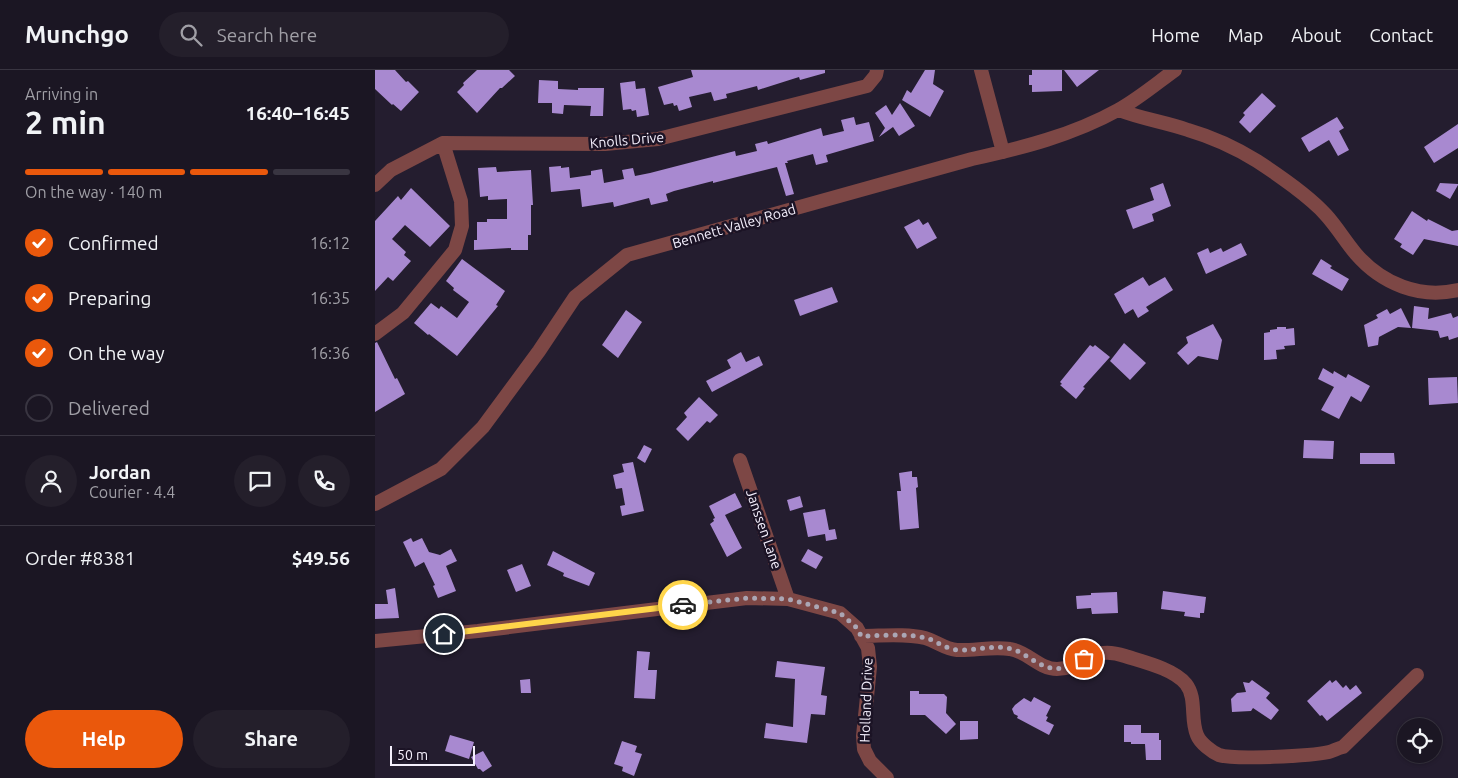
<!DOCTYPE html>
<meta charset="utf-8">
<style>
:root{--surface:#1b1623;--page:#241f2b;--text:#f1f3f6;--muted:#a09fa6;--line:#393541;--accent:#ea580c}
body{margin:0;font-family:Ubuntu,sans-serif;background:var(--page);color:var(--text);height:100vh;display:flex;flex-direction:column;font-size:19px;white-space:nowrap}
*{box-sizing:border-box;margin:0}
p{font-size:16px;color:var(--muted)}
.icon{flex:none;width:28px;height:28px;fill:none;stroke:currentColor;stroke-width:2;stroke-linecap:round;stroke-linejoin:round}
.map{position:relative;flex:1;overflow:hidden}
.details{display:flex;flex-direction:column;background:var(--surface);width:375px}
.details>*{flex:none}
.buttons{position:absolute;left:1022px;top:648px;display:grid;gap:10px}
.buttons a{display:grid;place-items:center;width:45px;height:45px;border-radius:50%;background:var(--surface);box-shadow:0 1px 4px #0004,0 0 0 1px var(--line);font-size:25px}
.scale{position:absolute;left:15px;bottom:12px;width:85px;box-sizing:border-box;padding-left:5px;border:2px solid #f4effc;border-top:0;font-size:14px;line-height:18px;white-space:nowrap;color:#f4effc;-webkit-text-stroke:4px #1b1325;paint-order:stroke}
.pin{position:absolute;display:grid;place-items:center;width:42px;height:42px;color:#fff;margin:-21px;border:2px solid #fff;border-radius:50%;box-shadow:0 1px 5px #0007}
.courier{position:absolute;display:grid;place-items:center;width:50px;height:50px;margin:-25px;border:4px solid #ffd54a;border-radius:50%;background:#fff;color:#222;box-shadow:0 1px 6px #0007}
.head em{font-style:normal;font-weight:700}
.head div{display:flex;flex-direction:column-reverse}
.head{display:flex;align-items:center;justify-content:space-between;height:85px;padding:0 25px}
h1{font-size:32px;font-weight:700;line-height:38px}
.bar{display:grid;grid-template-columns:repeat(4,1fr);gap:8px 5px;align-content:center;height:60px;padding:0 25px}
.bar i{height:6px;border-radius:4px;background:var(--line)}
.bar .on{background:var(--accent)}
.bar p{grid-column:span 4}
.line{display:flex;align-items:center;gap:12px;padding:0 25px;border-top:1px solid var(--line)}
.line div{flex:1}
.round{display:grid;place-items:center;flex:none;width:52px;height:52px;border-radius:26px;background:var(--page)}
ol{padding:0 25px;list-style:none}
li{display:flex;align-items:center;gap:15px;height:55px}
li p{margin-inline-start:auto}
li .icon{padding:5px;border-radius:50%;background:var(--accent);color:#fff;stroke-width:4}
li:last-child{color:var(--muted)}
li i{width:28px;height:28px;border:2px solid var(--line);border-radius:50%}
.action{display:flex;gap:10px;margin-top:auto;padding:10px 25px}
.action a{flex:1;height:58px;border-radius:30px;background:var(--accent);color:#fff;font-size:20px;font-weight:700;line-height:58px;text-align:center}
.action a+a{background:var(--page);color:var(--text)}
header{display:flex;align-items:center;gap:30px;box-sizing:border-box;height:70px;padding:0 25px;background:var(--surface);border-bottom:1px solid var(--line)}
header strong{font-size:24px}
nav{display:flex;gap:28px;margin-inline-start:auto;font-size:18px}
.search{width:350px;height:45px;background:var(--page);display:flex;align-items:center;gap:12px;box-sizing:border-box;padding:0 18px;border-radius:28px;color:var(--muted);font-size:19px}
main{display:flex;flex:1;min-height:0}
.map>svg:first-child{display:block}
</style>
<header>
<strong>Munchgo</strong>
<div class="search"><svg class="icon" aria-label="search" viewBox="0 0 24 24"><circle cx="10" cy="10" r="6"/><path d="M15 15l6 6"/></svg>Search here</div>
<nav><a>Home</a><a>Map</a><a>About</a><a>Contact</a></nav>
</header>
<main>
<section class="details">
<div class="head"><div><h1>2 min</h1><p>Arriving in</p></div><em>16:40–16:45</em></div>
<div class="bar"><i class="on"></i><i class="on"></i><i class="on"></i><i></i><p>On the way · 140 m</p></div>
<ol>
<li><svg class="icon" aria-label="check" viewBox="0 0 24 24"><path d="M5 12l5 5 9-10"/></svg>Confirmed<p>16:12</p></li>
<li><svg class="icon" aria-label="check" viewBox="0 0 24 24"><path d="M5 12l5 5 9-10"/></svg>Preparing<p>16:35</p></li>
<li><svg class="icon" aria-label="check" viewBox="0 0 24 24"><path d="M5 12l5 5 9-10"/></svg>On the way<p>16:36</p></li>
<li><i></i>Delivered</li>
</ol>
<div class="line" style="height:90px"><a class="round"><svg class="icon" aria-label="person" viewBox="0 0 24 24"><circle cx="12" cy="8" r="4"/><path d="M4 21q1-7 8-7t8 7"/></svg></a><div><b>Jordan</b><p>Courier · 4.4</p></div><a class="round"><svg class="icon" aria-label="chat" viewBox="0 0 24 24"><path d="M4 5h16v11H9l-5 4z"/></svg></a><a class="round"><svg class="icon" aria-label="phone" viewBox="0 0 24 24"><path d="M5 4h4l2 5-3 2q2 4 5 5l2-3 5 2v4C11 20 4 13 5 4z"/></svg></a></div>
<div class="line" style="height:65px"><div>Order #8381</div><b>$49.56</b></div>
<div class="action"><a>Help</a><a>Share</a></div>
</section>
<div class="map">
<svg width="1083" height="708" viewBox="0 0 1083 708">
<rect width="100%" height="100%" fill="#241d2f"/>
<!-- building -->
<path fill="#a889d0" d="M0 0H20L31 12 33 11 44 22 26 41 18 34 17 35 0 19Z
M102 0H134L140 6 127 18H125L102 43 82 22 89 15 88 13Z
M316 0H450V3L425 10 424 7 383 20 382 16 351 24 352 28 339 31 336 22 314 27 317 37 304 41 302 35 299 36 298 33 289 35 283 17 318 7Z
M550 0H560L558 14 569 21 555 47 527 30 532 20 536 23Z
M657 0H687V21L657 22V15H654V5H657Z
M689 0H724L702 17Z
M164 10 183 11V19L203 20V18H229L228 46H215L216 36 189 35 188 44 177 43V33H163Z
M260 11 261 19 270 18 274 45 262 47 261 40 257 41 256 39 248 40 245 13Z
M887 23 901 36 875 63 864 52 870 45 868 43Z
M525 33 540 56 524 66 518 57 504 67 510 58 500 43 511 35 517 45Z
M479 47 481 55 494 52 499 71 451 85 453 92 441 95 438 84 412 91 413 93H410L419 124 411 126 402 97 338 113V111L299 121 291 124 293 131 276 135 274 128 239 137 238 132 207 137 205 119 176 122 174 97 186 96V98L194 97 195 108 216 105V101L227 99 229 113 249 109 247 100 258 98 260 106 275 103 360 81 361 86 382 81 380 74 392 71 393 74 446 58 448 66 469 61 466 50Z
M962 47 969 58 964 61 974 80 963 86 954 70 934 82 926 68Z
M1083 54V78L1059 93 1049 77Z
M121 97 122 102 156 100 158 135H156V165H153V180H136V178L99 180V170H102V152H112V149H132V129L113 130V126L105 127 103 98Z
M788 113 796 136 777 144 779 151 758 159 751 140 779 130 775 118Z
M1065 113 1083 114V115L1075 129 1061 121Z
M36 118 75 156 55 177 30 155 17 169 31 182 29 185 36 191 18 211 13 207 0 221V151L23 126 26 130Z
M1037 141 1052 151 1053 149 1077 161 1083 160V176L1049 169 1038 185 1025 177 1027 174 1019 169Z
M544 149 548 155 553 152 562 168 542 179 529 157Z
M866 173 872 185 831 204 822 183 833 178 835 183 846 178 848 182Z
M87 189 130 221 121 235 123 236 82 286 54 264 53 265 39 253 56 233 64 239 66 236 82 248 94 232 78 220 79 218 71 211Z
M946 189 957 196 955 198 974 209 967 221 937 204Z
M768 207 774 216 790 207 798 220 771 237 774 241 763 248 758 239 750 244 739 224Z
M457 217 463 232 425 246 419 230Z
M1039 236 1054 238 1053 249 1076 243 1078 248 1083 246V267L1074 270 1073 266 1065 268 1063 261 1037 258Z
M1026 238 1036 258 1023 257 1004 267 1003 275 993 277 989 255 1003 248 1001 245 1012 239 1015 244Z
M251 240 267 252 243 288 227 275Z
M838 254 847 270 843 290 823 286 813 295 802 283 813 273 811 267Z
M902 257H911V259L919 258 920 275 909 276 910 279 901 280 902 289 889 290V263L895 262V260L902 259Z
M2 272 20 309 22 308 30 324 0 342V273Z
M749 273 771 293 755 310 735 291Z
M715 275 718 277 720 275 735 287 708 317 710 318 701 329 685 315 687 314 685 312Z
M366 282 371 292 384 286 388 295 337 322 331 311 356 298 352 290Z
M948 298 958 304 959 301 971 308 973 304 995 316 986 332 976 326 964 349 946 340 959 317 943 309Z
M1082 307 1083 333 1054 335 1053 308Z
M324 327 343 345 335 353 332 351 313 371 301 359 312 347 309 343Z
M929 370 959 371 958 389 928 388Z
M269 375 277 379 270 393 262 388Z
M985 383H1019L1020 394H985Z
M258 392 269 441 247 446 245 436 250 435 247 418 241 419 238 405 249 402 247 394Z
M537 401V407H542L543 417 541 418 544 458 525 460 522 421H526L524 403Z
M360 423 367 437 350 445 367 478 352 487 335 454 339 451 338 449 340 448 334 436Z
M425 426 428 437 415 441 412 430Z
M450 439 454 460 460 459 462 469 451 471 450 464 433 467 428 443Z
M36 468 38 472 47 468 54 482 65 485 76 479 82 491 71 496 81 521 63 528 58 516 60 515 49 492 40 497 28 472Z
M433 479 448 487 441 499 426 491Z
M178 481 220 503 214 516 188 506 189 503 172 495Z
M147 494 156 516 141 522 132 500Z
M20 518 24 548 0 549V534H13L11 520Z
M788 521 831 527 829 543H825V548L809 546 810 542 786 539Z
M742 522 743 543 717 544 716 538 702 539 701 526 716 525V523Z
M262 581 275 582 273 600H282L280 629 259 628Z
M402 591 450 597 446 625 452 626 450 645 436 644 432 673 389 668 391 653 418 657 420 609 400 607Z
M155 609 156 623H146L145 610Z
M877 610 895 623 891 628 904 640 896 650 878 638 876 641 857 642 856 629 862 623 871 622 868 612 874 613Z
M955 610 957 613 961 610 968 618 971 615 975 620 981 615 987 623 952 651 947 645 945 646 932 631Z
M535 621H544V624H569L572 627 571 643 581 654 571 664 550 645H535Z
M659 627 676 636 671 646 673 647 671 651 679 655 674 665 642 648 643 646 639 644 637 639 640 635 649 628 656 632Z
M585 651H603V669L585 670Z
M749 655H766V663H784V670H786V690H771L770 674H756V672H749Z
M75 665 99 672 94 689 70 681Z
M247 671 262 676 260 682 267 684 259 706 247 701 248 697 239 694Z
M108 681 117 696 108 702 105 699H103L96 687Z"/>
<g fill="none" stroke-linecap="round" stroke-linejoin="round">
<!-- minor -->
<path stroke="#7d4745" stroke-width="14" d="M606 0 628 82
M744 40C767 49 790 52 813 60 837 67 861 78 882 91 902 104 936 128 951 145 962 157 970 171 981 184 1007 214 1045 229 1083 220
M0 115 16 100 68 73 230 74 283 69 492 16 501 5 502 0
M0 264 28 243 80 180 87 156 86 131 68 73
M365 390 413 529
M0 434 66 399 108 357 164 281 200 227 252 185 597 89C647 78 698 65 743 40 763 29 782 13 800 0
M486 566C507 566 530 563 550 568 561 571 570 579 582 580 599 581 617 576 635 579 652 581 664 599 682 599 709 599 714 574 750 586 769 592 799 599 811 614 822 628 815 649 822 665 825 673 837 682 844 685 859 690 937 686 954 682 958 681 963 678 968 677L1042 605
M0 571 103 561 372 528 413 529 465 543 482 558 493 578 495 597 488 666 489 679 495 691 512 708"/>
</g>
<g fill="none" stroke-linecap="round" stroke-linejoin="round">
<!-- done -->
<path stroke="#aba6b4" stroke-width="5" stroke-dasharray="0 9" d="M308 535 372 528 413 529 465 543 482 558 486 566C507 566 531 563 551 568 562 571 570 579 583 580 601 581 619 574 636 579 642 580 648 584 653 587 676 602 686 602 709 589"/>
<!-- route -->
<path stroke="#ffd54a" stroke-width="6" d="M69 564 308 535"/>
</g>
<g text-anchor="middle" dominant-baseline="central" stroke-width="5" stroke-linejoin="round" paint-order="stroke">
<!-- street labels -->
<g font-size="14" fill="#f4effc" stroke="#1b1325">
<text transform="translate(252 70) rotate(-5)">Knolls Drive</text>
<text transform="translate(359 156) rotate(-16)">Bennett Valley Road</text>
<text transform="translate(389 459) rotate(71)">Janssen Lane</text>
<text transform="translate(491 630) rotate(-88)">Holland Drive</text>
</g>
</g>
</svg>
<div class="buttons">
<a><svg class="icon" aria-label="locate" viewBox="0 0 24 24"><circle cx="12" cy="12" r="6"/><path d="M12 2v4M12 18v4M2 12h4M18 12h4"/></svg></a>
</div>
<div class="scale">50 m</div>
<div class="pin" style="left:709px;top:589px;background:#ea580c"><svg class="icon" aria-label="bag" viewBox="0 0 24 24"><path d="M5 8h14l-1 12H6zM9 8a3 3 0 0 1 6 0"/></svg></div>
<div class="pin" style="left:69px;top:564px;background:#1f2937"><svg class="icon" aria-label="home" viewBox="0 0 24 24"><path d="M3 11l9-7 9 7M6 9v11h12V9"/></svg></div>
<div class="courier" style="left:308px;top:535px"><svg class="icon" aria-label="car" viewBox="0 0 24 24"><path d="M5 17H2v-5l4-1 3-4h7l3 4 3 1v5h-3M9 17h6M6 11h13"/><circle cx="7" cy="17" r="2"/><circle cx="17" cy="17" r="2"/></svg></div>
</div>
</main>
